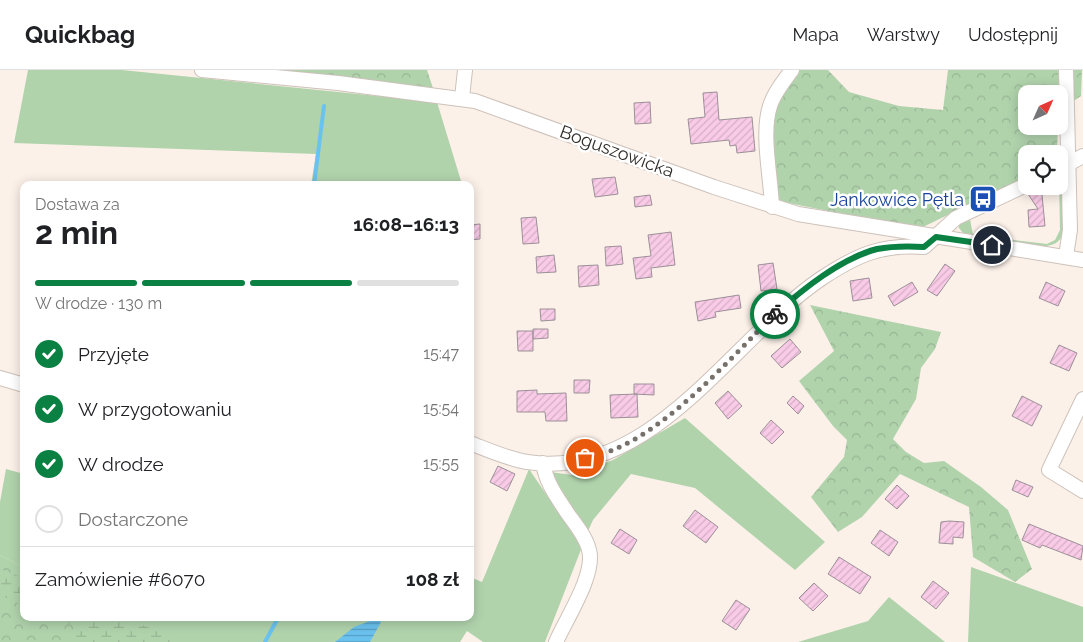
<!DOCTYPE html>
<html lang="pl">
<meta charset="utf-8">
<style>
:root{--surface:#fff;--page:#f2f2f2;--text:#202124;--muted:#757577;--line:#e0e0e0;--accent:#0b8043}
body{margin:0;font-family:Raleway,sans-serif;background:var(--page);color:var(--text);height:100vh;display:flex;flex-direction:column;font-size:19px;white-space:nowrap}
*{box-sizing:border-box;margin:0}
p{font-size:16px;color:var(--muted)}
.icon{flex:none;width:28px;height:28px;fill:none;stroke:currentColor;stroke-width:2;stroke-linecap:round;stroke-linejoin:round}
.map{position:relative;flex:1;overflow:hidden}
.drawer{position:absolute;left:20px;top:111px;width:454px;height:440px;display:flex;flex-direction:column;background:var(--surface);border-radius:10px;box-shadow:0 2px 12px #0003}
.drawer>*{flex:none}
.needle{width:32px;rotate:45deg}
.controls{position:absolute;left:1018px;top:15px;display:grid;gap:10px}
.controls a{display:grid;place-items:center;width:50px;height:50px;border-radius:10px;background:var(--surface);box-shadow:0 2px 12px #0003;font-size:25px}
.pin{position:absolute;display:grid;place-items:center;width:42px;height:42px;color:#fff;margin:-21px;border:2px solid #fff;border-radius:50%;box-shadow:0 1px 5px #0007}
.courier{position:absolute;display:grid;place-items:center;width:50px;height:50px;margin:-25px;border:4px solid #0b8043;border-radius:50%;background:#fff;color:#222;box-shadow:0 1px 6px #0007}
.summary em{font-style:normal;font-weight:700}
.summary div{display:flex;flex-direction:column-reverse}
.summary{display:flex;align-items:center;justify-content:space-between;height:85px;padding:0 15px}
h1{font-size:32px;font-weight:700;line-height:38px}
.bar{display:grid;grid-template-columns:repeat(4,1fr);gap:8px 5px;align-content:center;height:60px;padding:0 15px}
.bar i{height:6px;border-radius:4px;background:var(--line)}
.bar .active{background:var(--accent)}
.bar p{grid-column:span 4}
.line{display:flex;align-items:center;gap:12px;padding:0 15px;border-top:1px solid var(--line)}
.line div{flex:1}
ol{padding:0 15px;list-style:none}
li{display:flex;align-items:center;gap:15px;height:55px}
li p{margin-inline-start:auto}
li .icon{padding:5px;border-radius:50%;background:var(--accent);color:#fff;stroke-width:4}
li:last-child{color:var(--muted)}
li i{width:28px;height:28px;border:2px solid var(--line);border-radius:50%}
header{display:flex;align-items:center;gap:30px;box-sizing:border-box;height:70px;padding:0 25px;background:var(--surface);border-bottom:1px solid var(--line)}
header strong{font-size:24px}
nav{display:flex;gap:28px;margin-inline-start:auto;font-size:18px}
.map>svg:first-child{display:block}
</style>
<header>
<strong>Quickbag</strong>
<nav><a>Mapa</a><a>Warstwy</a><a>Udostępnij</a></nav>
</header>
<div class="map">
<svg width="1083" height="572" viewBox="0 0 1083 572">
<defs>
<pattern id="forest-crowns" width="20" height="18" patternUnits="userSpaceOnUse" patternTransform="scale(1.25)"><rect width="20" height="18" fill="#b0d3ac"/><path d="M2 6a3 3 0 1 1 6 0M12 15a3 3 0 1 1 6 0" fill="none" stroke="#98b594"/></pattern>
<pattern id="wetland-marsh" width="20" height="14" patternUnits="userSpaceOnUse" patternTransform="scale(1.25)"><rect width="20" height="14" fill="#b0d3ac"/><path d="M1 5h8M5 5V1M11 12h8M15 12V8" fill="none" stroke="#98b594"/></pattern>
<pattern id="water-rules" width="6" height="5" patternUnits="userSpaceOnUse" patternTransform="scale(1.25)"><rect width="6" height="5" fill="#6ac2ef"/><path d="M0 2.5h6" fill="none" stroke="#589ec2"/></pattern>
<pattern id="building-hatch" width="6" height="6" patternUnits="userSpaceOnUse" patternTransform="scale(1.25)"><rect width="6" height="6" fill="#f9cbe7"/><path d="M-1 1l2-2M0 6l6-6M5 7l2-2" fill="none" stroke="#d6aec6"/></pattern>
</defs>
<rect width="100%" height="100%" fill="#fcf1e9"/>
<!-- green -->
<path fill="#b0d3ac" d="M28 0H122L437 32 461 111 407 115H311L316 84 14 73Z
M1059 109C1065 117 1066 159 1061 168 1057 174 1050 176 1044 176L973 166 963 163 959 158V153L1018 123 1021 125 970 149 973 165 1047 174 1055 170 1060 160Z
M685 348 825 472 795 500 695 418 631 404 593 450 587 463 551 409 550 402 572 405 613 390Z
M6 399 24 404V498L0 485V432Z
M529 399 582 477 545 572H483L467 561 460 572H179L125 548H470V507L482 512Z
M971 497 1083 537V572H968Z
M889 527 945 572H798L868 551Z"/>
<!-- forest -->
<path fill="url(#forest-crowns)" d="M282 0H427L434 21Z
M798 0H828L849 22 899 36 943 40 948 0H1082L1081 26 1059 41V51V24H1026V56H1058L1057 84H1026V107L925 156 914 158 778 131C775 102 764 52 779 25 784 17 792 8 798 0Z
M810 235 941 262 935 279 921 298 916 329 893 369 906 382 924 393 944 391 981 417 1008 440 1032 499 1015 512 973 487 969 437 900 404 862 447 838 462 811 427 844 387 847 370 833 356 799 311 834 281Z
M0 485 24 498V548H125L179 572H0Z"/>
<!-- wetland -->
<path fill="url(#wetland-marsh)" d="M0 499 24 508V536L0 525Z
M52 548H124L187 572H70L81 558Z"/>
<!-- water -->
<path fill="url(#water-rules)" d="M378 548 381 552 370 572H335L354 557Z"/>
<g fill="none" stroke-linecap="round" stroke-linejoin="round">
<!-- stream -->
<path stroke="#6ac2ef" stroke-width="4" d="M314 115 324 36
M265 572 278 548"/>
</g>
<!-- building -->
<path fill="url(#building-hatch)" stroke="#9b9097" d="M717 22 719 50 752 47 755 81 737 83 736 75 730 76 729 70 691 74 688 49 705 47 703 23Z
M650 32 651 53 635 54 634 33Z
M615 107 618 124 595 127 592 109Z
M1037 116H1041L1045 123 1042 125 1045 156 1029 157 1028 140 1038 139 1028 124Z
M650 125 652 135 635 137 634 127Z
M536 147 539 173 523 174 521 148Z
M480 154V169L470 170V155Z
M671 162 675 195 651 198 652 207 636 209 633 188 651 186 648 165Z
M621 176 623 194 606 196 605 177Z
M554 185 556 202 537 203 536 187Z
M773 193 777 219 761 221 758 195Z
M945 194 955 201 937 226 927 220Z
M598 195 599 215 579 217 578 196Z
M869 208 872 228 853 231 850 211Z
M912 212 918 222 894 236 888 226Z
M1046 212 1065 221 1058 236 1039 228Z
M739 225 741 238 715 242 716 247 698 251 695 232Z
M540 239H555V250L541 251Z
M533 259H548V268L533 269Z
M517 261H533V281H518Z
M790 269 801 282 782 298 771 286Z
M1059 275 1077 283 1069 301 1050 293Z
M574 310H590L589 323H574Z
M634 314H654V325L634 324Z
M537 320V324L566 323 567 351H546L545 342H517V321Z
M728 321 742 336 728 349 715 333Z
M637 324 638 347 611 348 610 325Z
M793 326 804 336 798 344 787 333Z
M1022 326 1042 336 1032 356 1012 346Z
M771 350 784 362 772 374 760 363Z
M498 396 515 404 507 421 490 412Z
M1016 410 1033 417 1028 427 1012 420Z
M897 415 909 426 897 439 885 429Z
M695 440 718 457 706 473 683 456Z
M949 451 964 452 963 468 953 467V474L939 473 941 452Z
M1029 454 1083 476 1081 490 1042 475 1040 478 1022 470Z
M620 459 637 470 629 484 611 473Z
M880 460 898 472 889 486 871 473Z
M839 487 871 507 860 524 828 504Z
M933 511 949 523 936 539 921 527Z
M814 513 828 526 813 541 799 528Z
M736 530 750 539 736 560 722 551Z"/>
<g fill="none" stroke-linecap="round" stroke-linejoin="round">
<!-- street casing -->
<g stroke="#cdc2ba" stroke-width="16">
<path id="street" d="M202 0 338 13 475 31 714 117 798 144 1083 190
M1066 0 1070 160 1066 186
M462 28 465 0
M1059 99 1083 86
M772 137C771 107 761 64 770 36 774 23 783 12 792 0
M0 308 24 315
M1083 329 1049 400 1083 421
M470 373C488 380 508 389 527 392 653 411 731 269 822 208 857 185 881 174 924 177L956 148 1026 115
M543 393C546 413 557 427 568 444 576 455 586 467 589 480 596 504 566 549 556 572"/>
</g>
<!-- street -->
<use href="#street" stroke="#fff" stroke-width="14"/>
</g>
<g fill="none" stroke-linecap="round" stroke-linejoin="round">
<!-- done -->
<path stroke="#77716c" stroke-width="5" stroke-dasharray="0 9" d="M585 388C655 377 726 292 775 244"/>
<!-- route -->
<path stroke="#0b8043" stroke-width="6" d="M775 244C803 219 840 189 877 179 893 176 908 176 924 177L936 167 992 175"/>
</g>
<!-- icons -->
<defs>
<g id="bus-square" transform="scale(1.4375)"><rect x="-9" y="-9" width="18" height="18" rx="4" fill="#1a4fb4" stroke="#fff"/><path d="M-5-6H5V4H4V6H2V4H-2V6H-4V4H-5ZM-3.5-4V0h7V-4ZM-3.5 1.2v1.5H-2V1.2ZM2 1.2v1.5H3.5V1.2Z" fill="#fff"/></g>
</defs>
<g fill-rule="evenodd">
<use href="#bus-square" x="983" y="129"/>
</g>
<g text-anchor="middle" dominant-baseline="central" stroke-width="5" stroke-linejoin="round" paint-order="stroke">
<!-- street labels -->
<g font-size="18" fill="#302c29" stroke="#fff">
<text transform="translate(617 81) rotate(20)">Boguszowicka</text>
</g>
<!-- transit labels -->
<g font-size="18" fill="#164399" stroke="#fff" text-anchor="end">
<text x="964" y="129">Jankowice Pętla</text>
</g>
</g>
</svg>
<div class="controls">
<a><svg class="needle" viewBox="-14 -14 28 28"><path d="M0-13l5 13h-10z" fill="#e53935"/><path d="M0 13l5-13h-10z" fill="#757577"/></svg></a>
<a><svg class="icon" aria-label="locate" viewBox="0 0 24 24"><circle cx="12" cy="12" r="6"/><path d="M12 2v4M12 18v4M2 12h4M18 12h4"/></svg></a>
</div>
<div class="pin" style="left:585px;top:388px;background:#ea580c"><svg class="icon" aria-label="bag" viewBox="0 0 24 24"><path d="M5 8h14l-1 12H6zM9 8a3 3 0 0 1 6 0"/></svg></div>
<div class="pin" style="left:992px;top:175px;background:#1f2937"><svg class="icon" aria-label="home" viewBox="0 0 24 24"><path d="M3 11l9-7 9 7M6 9v11h12V9"/></svg></div>
<div class="courier" style="left:775px;top:244px"><svg class="icon" aria-label="bike" viewBox="0 0 24 24"><circle cx="6" cy="16" r="4"/><circle cx="18" cy="16" r="4"/><path d="M6 16l4-8h5l3 8M10 8l3 8H6M13 5h3"/></svg></div>
<section class="drawer">
<div class="summary"><div><h1>2 min</h1><p>Dostawa za</p></div><em>16:08–16:13</em></div>
<div class="bar"><i class="active"></i><i class="active"></i><i class="active"></i><i></i><p>W drodze · 130 m</p></div>
<ol>
<li><svg class="icon" aria-label="check" viewBox="0 0 24 24"><path d="M5 12l5 5 9-10"/></svg>Przyjęte<p>15:47</p></li>
<li><svg class="icon" aria-label="check" viewBox="0 0 24 24"><path d="M5 12l5 5 9-10"/></svg>W przygotowaniu<p>15:54</p></li>
<li><svg class="icon" aria-label="check" viewBox="0 0 24 24"><path d="M5 12l5 5 9-10"/></svg>W drodze<p>15:55</p></li>
<li><i></i>Dostarczone</li>
</ol>
<div class="line" style="height:65px"><div>Zamówienie #6070</div><b>108 zł</b></div>
</section>
</div>
